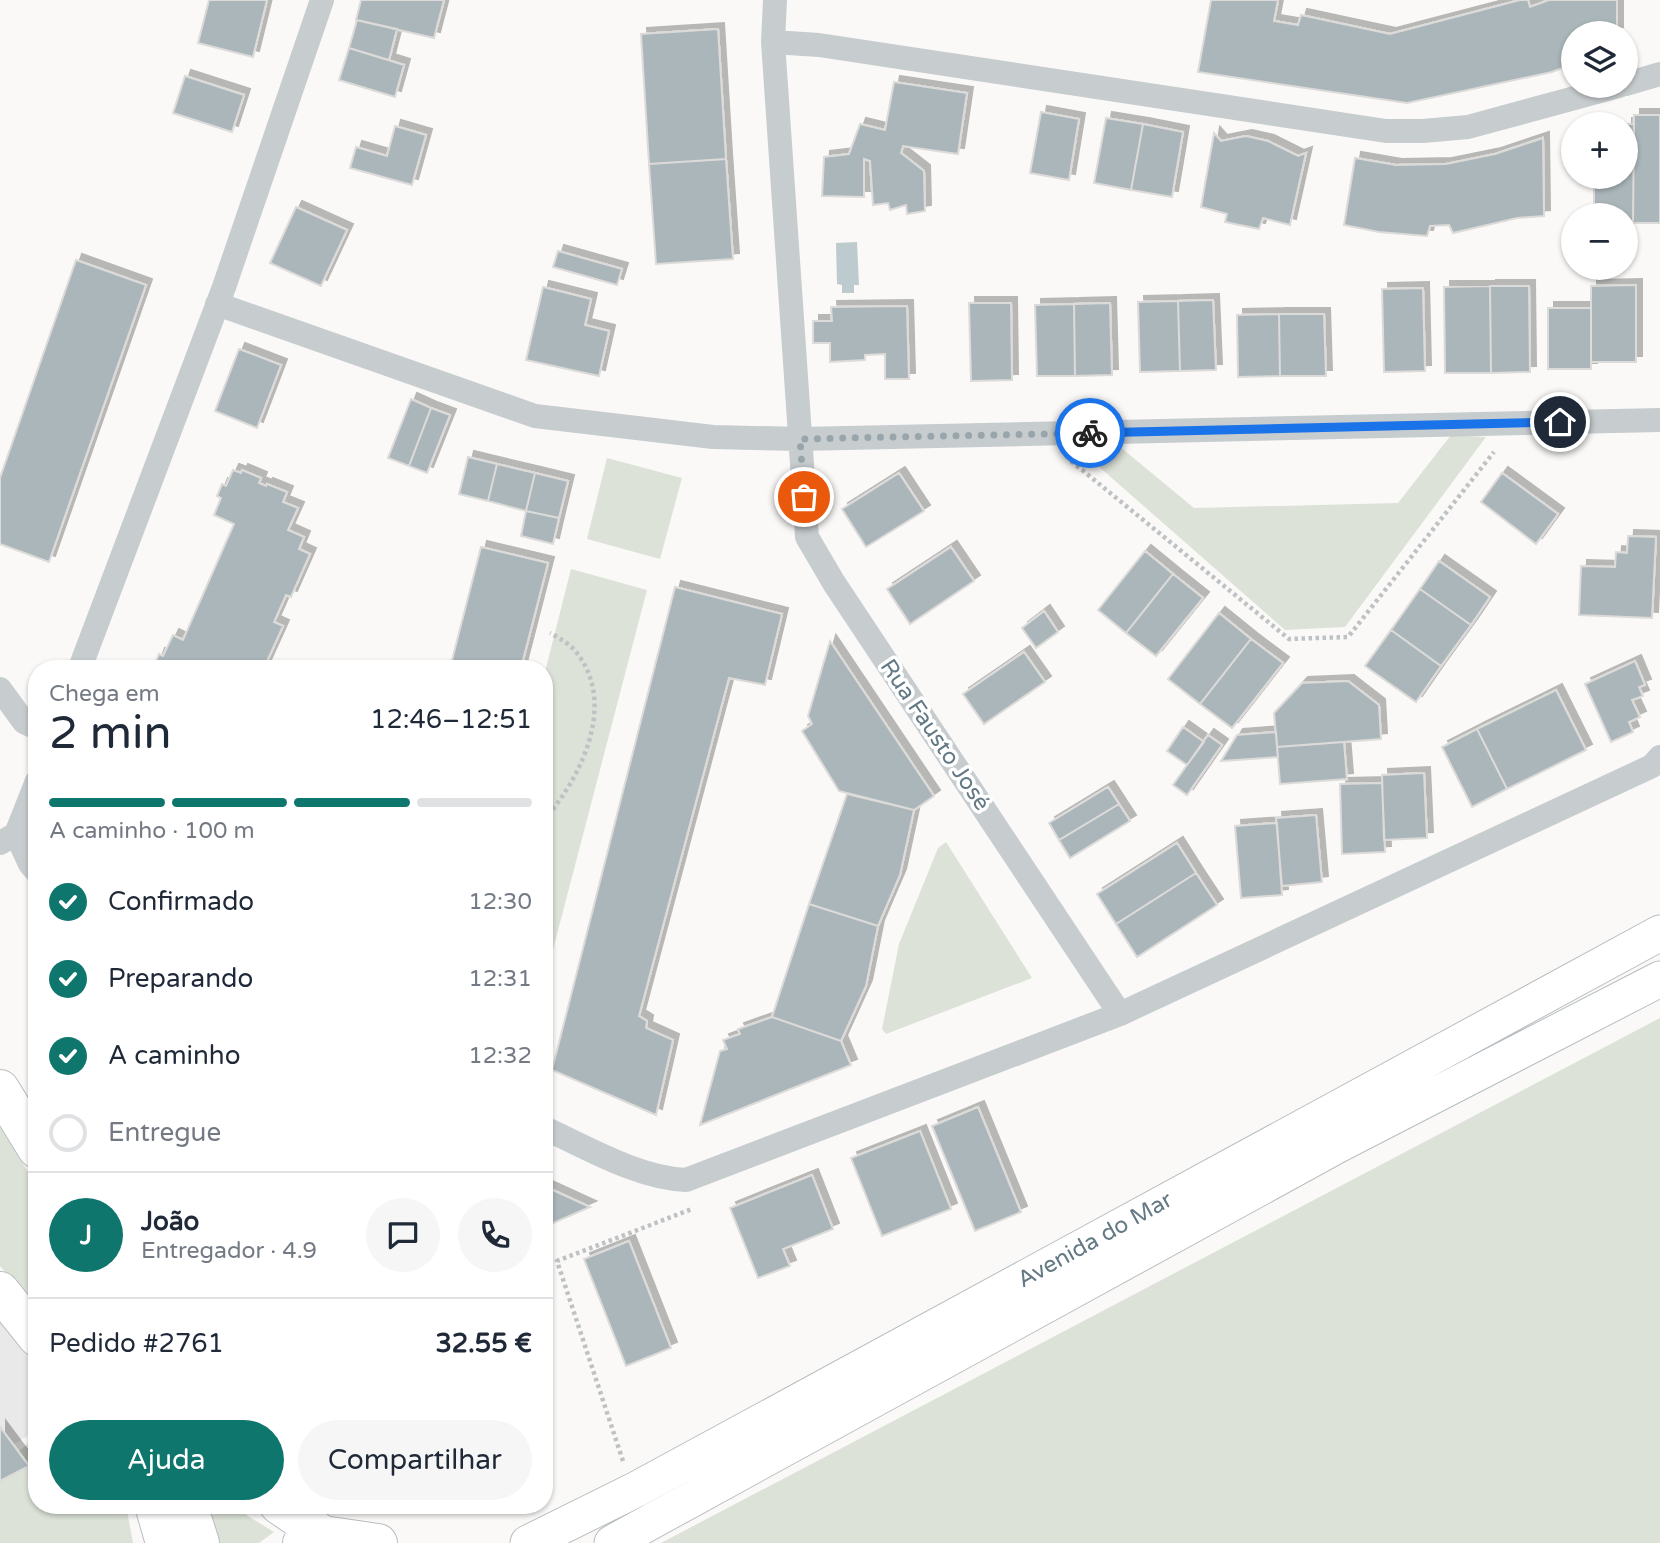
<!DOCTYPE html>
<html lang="pt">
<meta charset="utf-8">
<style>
:root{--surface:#fff;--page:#f6f6f7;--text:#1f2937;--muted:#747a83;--line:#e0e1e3;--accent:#0f766e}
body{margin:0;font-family:"Varela Round",sans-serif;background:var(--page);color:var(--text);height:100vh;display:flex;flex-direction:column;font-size:26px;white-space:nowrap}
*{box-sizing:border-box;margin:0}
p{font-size:23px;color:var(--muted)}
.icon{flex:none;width:38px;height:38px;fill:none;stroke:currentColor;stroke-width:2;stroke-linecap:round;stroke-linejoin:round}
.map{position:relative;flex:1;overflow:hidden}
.details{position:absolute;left:28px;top:660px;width:525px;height:854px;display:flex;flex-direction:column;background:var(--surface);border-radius:28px;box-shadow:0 2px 5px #0004}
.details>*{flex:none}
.tools{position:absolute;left:1561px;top:21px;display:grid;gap:14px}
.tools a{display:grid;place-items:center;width:77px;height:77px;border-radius:50%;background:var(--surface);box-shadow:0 2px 5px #0004;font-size:35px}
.pin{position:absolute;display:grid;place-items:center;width:60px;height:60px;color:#fff;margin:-30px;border:4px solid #fff;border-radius:50%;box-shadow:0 2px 7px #0007}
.courier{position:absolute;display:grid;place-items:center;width:70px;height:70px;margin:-35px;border:5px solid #1a73e8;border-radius:50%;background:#fff;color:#222;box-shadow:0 2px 9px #0007}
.headline em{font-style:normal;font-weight:600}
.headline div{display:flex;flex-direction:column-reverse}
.headline{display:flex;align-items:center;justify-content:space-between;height:119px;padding:0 21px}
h1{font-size:46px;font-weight:600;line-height:52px}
.bar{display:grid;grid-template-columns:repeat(4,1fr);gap:10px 7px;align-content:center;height:84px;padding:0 21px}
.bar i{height:9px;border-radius:5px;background:var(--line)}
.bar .selected{background:var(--accent)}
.bar p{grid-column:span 4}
.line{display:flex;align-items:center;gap:18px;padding:0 21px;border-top:2px solid var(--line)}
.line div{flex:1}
.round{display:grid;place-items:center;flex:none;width:74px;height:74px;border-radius:37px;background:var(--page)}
ol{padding:0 21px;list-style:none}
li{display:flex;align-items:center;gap:21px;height:77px}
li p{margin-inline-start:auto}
li .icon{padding:7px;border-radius:50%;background:var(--accent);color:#fff;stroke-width:4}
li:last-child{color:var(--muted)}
li i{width:38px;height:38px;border:4px solid var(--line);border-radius:50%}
.cta{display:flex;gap:14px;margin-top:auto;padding:14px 21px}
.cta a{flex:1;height:80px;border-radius:42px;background:var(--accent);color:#fff;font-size:28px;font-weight:600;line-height:80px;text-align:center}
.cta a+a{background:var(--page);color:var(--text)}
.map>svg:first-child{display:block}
</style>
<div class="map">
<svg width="1660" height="1543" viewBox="0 0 1660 1543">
<defs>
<filter id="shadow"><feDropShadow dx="6" dy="-6" stdDeviation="0" flood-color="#0004"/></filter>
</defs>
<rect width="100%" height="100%" fill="#faf9f7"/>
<!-- built -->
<path fill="#e8e9e8" d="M0 1313 37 1357V1430L0 1453Z"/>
<!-- green -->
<path fill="#dce2d8" d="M1451 435 1486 437 1345 627 1285 630 1073 444 1113 441 1194 508 1398 503Z
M607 458 682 478 660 559 587 539Z
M571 569 647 590 544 984V676Z
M946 842 1032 978 886 1034 882 1029 899 944 938 848Z
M1660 1018V1543H661Z
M0 1125 37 1187V1310L0 1266Z
M37 1436V1505H126L133 1543H0V1481L29 1466 18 1452Z
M198 1505H236L248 1516 274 1532 259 1543H213Z"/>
<!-- water -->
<path fill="#bdcbce" d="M857 242 859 285H854V293H842V285L837 284 836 243Z"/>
<!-- building -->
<path fill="#abb6bb" stroke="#dcdbd9" stroke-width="2" filter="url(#shadow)" d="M209 0H267L253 57 198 43Z
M361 0H444L434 38 356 20Z
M1211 0H1278L1274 21 1298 25 1301 15 1390 34 1520 0H1528L1530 7 1549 0H1617V33H1573V64L1552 72 1407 103 1198 72Z
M357 20 397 29 389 60 349 48Z
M718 29 726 159 649 164 641 34Z
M349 48 404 65 395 97 339 80Z
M185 76 244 95 232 132 173 113Z
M894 82 967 93 958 154 903 146 901 153 924 171 925 211 907 214 906 205 890 210 888 203 873 205 870 161 864 159V197L822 196 824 157 849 154 860 124 885 130Z
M1041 112 1079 119 1069 180 1030 173Z
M1634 115H1660V223H1633Z
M1106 118 1143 124 1131 190 1094 183Z
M1143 124 1183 132 1172 197 1131 190Z
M1626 124H1634L1633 223H1626V215H1594V177H1626Z
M395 126 426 135 412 185 350 168 356 147 387 156Z
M1214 133 1221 141 1246 136 1268 141 1298 156 1306 153 1290 225 1263 218 1259 229 1225 222 1227 214 1201 207Z
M1543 138 1544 216 1517 218 1453 233 1449 225 1430 226 1427 236 1379 232 1344 225 1355 158 1396 165 1446 164 1495 154Z
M726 159 733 259 656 264 649 164Z
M296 207 347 230 321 286 270 263Z
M558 251 622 269 617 285 553 267Z
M76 260 146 285 49 562 0 544V478Z
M1636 285V362H1591V286Z
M1490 286 1491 373H1445L1444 287Z
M1490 286H1529L1530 372 1491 373Z
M543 287 591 299 585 325 609 331 599 376 526 360Z
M1423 288 1425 371 1384 372 1382 289Z
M1213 300 1216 370 1180 371 1178 301Z
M1178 301 1180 371 1140 372 1138 302Z
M969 303H1011L1012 380 971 381Z
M1110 303 1112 375 1075 376 1074 304Z
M1074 304 1075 376H1037L1035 305Z
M907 306 909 379H885V354L865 355V360L830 362V343H813V321H832L831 307Z
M1548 308H1591V369H1548Z
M1279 314 1280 376 1238 377 1237 315Z
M1279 314H1324L1326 376H1280Z
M239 349 281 365 257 428 215 411Z
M411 399 431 408 409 466 388 458Z
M431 408 450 415 427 473 409 466Z
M468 457 497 464 488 501 459 494Z
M497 464 535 473 526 511 488 501Z
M233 470 241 473 242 470 261 478 259 483 266 486 267 484 287 492 283 502 298 508 288 530 304 537 299 549 310 554 291 597 286 595 274 622 283 626 264 668 256 667 255 668H158L159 666 155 664 159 654 163 656 173 635 183 640 234 524 214 515 221 498 217 496 222 484 226 486Z
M535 473 568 481 559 518 526 511Z
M899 473 924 511 866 547 842 509Z
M1502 473 1558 514 1536 544 1481 502Z
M526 511 559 518 553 544 521 536Z
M1628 536 1656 537 1652 618 1579 615 1581 566 1615 567 1616 552 1627 553Z
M481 547 548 563 521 668H450Z
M951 547 974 581 910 624 887 589Z
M1145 551 1173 574 1126 633 1098 610Z
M1439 561 1490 597 1471 625 1420 589Z
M1173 574 1203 598 1156 656 1126 633Z
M675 587 782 614 765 685 729 678 639 1016 647 1021 646 1028 673 1040 656 1115 552 1070Z
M1420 589 1471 625 1441 666 1391 630Z
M1044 611 1058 632 1036 648 1022 628Z
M1219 613 1251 639 1200 704 1168 679Z
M1391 630 1441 666 1416 702 1365 666Z
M1251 639 1283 663 1232 728 1200 704Z
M830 641 934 796 914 810 839 791 802 731 812 724 808 716Z
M1024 652 1045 682 984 724 963 694Z
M1635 661 1645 685 1639 687 1643 696 1632 700 1640 717 1629 722 1633 732 1611 742 1585 684Z
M1348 681 1379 705 1381 739 1277 747 1274 713 1302 683Z
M1556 690 1586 750 1507 789 1477 729Z
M1183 727 1204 742 1187 765 1167 751Z
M1477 729 1507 789 1472 807 1442 747Z
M1276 732 1278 757 1221 761 1237 735Z
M1208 735 1222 745 1187 795 1173 785Z
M1344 742 1347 779 1280 784 1277 747Z
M1424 773 1427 838 1384 840 1382 775Z
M1382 783 1385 852 1342 854 1340 784Z
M1108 787 1119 804 1059 840 1049 823Z
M847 794 914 810 900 875 878 926 809 904Z
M1119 804 1130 821 1070 858 1059 840Z
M1316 815 1322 882 1282 886 1276 818Z
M1277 823 1282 895 1241 898 1235 826Z
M1177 843 1196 873 1116 924 1097 894Z
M1196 873 1217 905 1137 957 1116 924Z
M809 904 878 926 866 986 841 1041 772 1017Z
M772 1017 841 1041 851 1065 700 1125 720 1051 727 1049 723 1040 740 1034 738 1029Z
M978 1107 1021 1212 975 1231 932 1126Z
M920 1131 951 1209 882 1236 851 1158Z
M812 1175 833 1229 783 1249 790 1266 758 1278 730 1208Z
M544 1186 590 1207 544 1227Z
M629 1241 671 1348 626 1366 584 1259Z
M0 1427 29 1466 0 1481Z"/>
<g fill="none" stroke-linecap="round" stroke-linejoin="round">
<!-- secondary casing -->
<g stroke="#b7bec2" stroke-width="37">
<path id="secondary" d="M528 1543 637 1489 1660 933
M612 1543 1338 1145 1660 979"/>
</g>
<!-- primary casing -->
<g stroke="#b8bec1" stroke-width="40">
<path id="primary" d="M0 1089 37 1149
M0 1291 37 1337
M154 1505 165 1543
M182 1505 194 1524 200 1543
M279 1505 323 1535
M302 1543 323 1535 378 1543"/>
</g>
<!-- path -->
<path stroke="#bec2c4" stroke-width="4.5" stroke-dasharray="3.5 3.5" stroke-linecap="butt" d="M1071 461 1289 639 1348 637 1494 452
M544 820C580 779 616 707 579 656 572 645 561 639 550 633
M544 996 551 1003
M623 1461 557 1261 692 1209"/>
<!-- minor -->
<path stroke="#c7cccf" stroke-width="24" d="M775 0 773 42 807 537 834 583 1120 1014
M773 42 819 45 1386 131H1423L1468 127 1619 86
M1626 84 1660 74
M217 304 535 416 713 437 800 439 1660 420
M80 668 224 287 322 0
M0 689 24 722 37 728
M16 834 30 864 37 872
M0 843 16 834 37 781
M544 1128C588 1148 638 1178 686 1180L1120 1014 1652 766 1660 757"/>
<!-- secondary -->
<use href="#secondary" stroke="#fff" stroke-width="35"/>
<!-- primary -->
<use href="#primary" stroke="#fff" stroke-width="38"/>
</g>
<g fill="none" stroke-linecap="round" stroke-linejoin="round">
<!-- done -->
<path stroke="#98a6ac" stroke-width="7" stroke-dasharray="0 12.6" d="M804 497 800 439 1090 433"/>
<!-- route -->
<path stroke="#1a73e8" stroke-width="9" d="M1090 433 1560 422"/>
</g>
<g text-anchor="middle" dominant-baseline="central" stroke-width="7" stroke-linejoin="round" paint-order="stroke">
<!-- street labels -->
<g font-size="23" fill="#637984" stroke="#fff">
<text transform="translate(935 735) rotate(56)">Rua Fausto José</text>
<text transform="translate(1095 1240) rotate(-29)">Avenida do Mar</text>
</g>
</g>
</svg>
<div class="tools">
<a><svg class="icon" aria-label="layers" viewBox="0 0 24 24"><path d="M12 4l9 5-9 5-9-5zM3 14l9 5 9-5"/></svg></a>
<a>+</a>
<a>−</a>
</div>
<div class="pin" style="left:804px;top:497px;background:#ea580c"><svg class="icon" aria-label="bag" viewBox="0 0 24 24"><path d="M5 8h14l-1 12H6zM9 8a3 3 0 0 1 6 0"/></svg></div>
<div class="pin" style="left:1560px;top:422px;background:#1f2937"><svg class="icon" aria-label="home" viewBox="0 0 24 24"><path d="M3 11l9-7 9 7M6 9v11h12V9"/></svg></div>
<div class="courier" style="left:1090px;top:433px"><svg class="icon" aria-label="bike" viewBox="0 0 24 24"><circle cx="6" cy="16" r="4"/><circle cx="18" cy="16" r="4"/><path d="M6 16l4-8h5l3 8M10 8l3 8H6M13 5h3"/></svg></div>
<section class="details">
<div class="headline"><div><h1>2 min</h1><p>Chega em</p></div><em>12:46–12:51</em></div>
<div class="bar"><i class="selected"></i><i class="selected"></i><i class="selected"></i><i></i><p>A caminho · 100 m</p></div>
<ol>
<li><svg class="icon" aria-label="check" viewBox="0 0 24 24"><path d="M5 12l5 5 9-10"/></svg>Confirmado<p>12:30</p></li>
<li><svg class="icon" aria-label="check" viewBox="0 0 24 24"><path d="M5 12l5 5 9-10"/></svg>Preparando<p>12:31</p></li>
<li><svg class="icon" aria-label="check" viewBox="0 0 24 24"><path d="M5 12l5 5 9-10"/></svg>A caminho<p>12:32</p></li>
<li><i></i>Entregue</li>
</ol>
<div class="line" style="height:126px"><b class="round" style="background:var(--accent);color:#fff">J</b><div><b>João</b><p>Entregador · 4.9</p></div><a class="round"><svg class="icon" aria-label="chat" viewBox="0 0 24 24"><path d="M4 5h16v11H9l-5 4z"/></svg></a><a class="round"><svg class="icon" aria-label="phone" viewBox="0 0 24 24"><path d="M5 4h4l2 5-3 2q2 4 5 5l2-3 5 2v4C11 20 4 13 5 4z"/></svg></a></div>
<div class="line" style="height:91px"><div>Pedido #2761</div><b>32.55 €</b></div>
<div class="cta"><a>Ajuda</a><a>Compartilhar</a></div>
</section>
</div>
